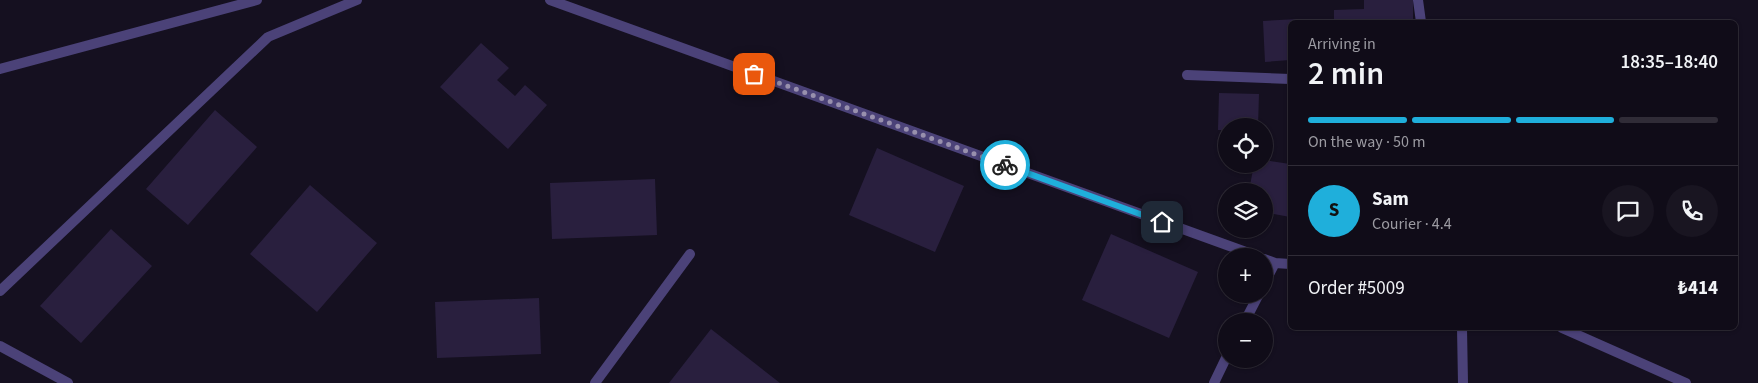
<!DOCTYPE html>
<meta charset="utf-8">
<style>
:root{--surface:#100c18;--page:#191521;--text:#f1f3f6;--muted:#9c9ba2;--line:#302c37;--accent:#1fafdb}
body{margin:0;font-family:"Source Sans 3",sans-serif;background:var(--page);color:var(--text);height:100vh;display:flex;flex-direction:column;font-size:19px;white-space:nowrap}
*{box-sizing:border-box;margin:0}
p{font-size:16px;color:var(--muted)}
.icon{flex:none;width:28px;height:28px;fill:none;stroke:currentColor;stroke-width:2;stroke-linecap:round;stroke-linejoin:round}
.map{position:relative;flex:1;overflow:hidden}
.drawer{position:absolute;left:1288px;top:20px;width:450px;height:310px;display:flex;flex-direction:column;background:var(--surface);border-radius:8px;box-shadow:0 1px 4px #0004,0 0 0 1px var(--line)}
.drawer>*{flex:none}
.buttons{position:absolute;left:1218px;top:118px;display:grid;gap:10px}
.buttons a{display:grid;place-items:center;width:55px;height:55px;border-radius:50%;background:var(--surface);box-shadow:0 1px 4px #0004,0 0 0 1px var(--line);font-size:25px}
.pin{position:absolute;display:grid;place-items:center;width:42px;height:42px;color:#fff;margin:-21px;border-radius:10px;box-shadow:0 2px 8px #0006}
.courier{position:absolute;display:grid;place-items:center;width:50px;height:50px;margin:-25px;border:4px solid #1fafdb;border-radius:50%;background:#fff;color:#222;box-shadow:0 1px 6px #0007}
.headline em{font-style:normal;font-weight:600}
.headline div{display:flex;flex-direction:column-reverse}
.headline{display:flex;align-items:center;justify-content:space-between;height:85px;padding:0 20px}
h1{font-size:32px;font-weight:600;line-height:38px}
.bar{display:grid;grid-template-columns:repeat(4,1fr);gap:8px 5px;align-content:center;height:60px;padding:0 20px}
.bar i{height:6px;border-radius:4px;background:var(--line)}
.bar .selected{background:var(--accent)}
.bar p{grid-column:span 4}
.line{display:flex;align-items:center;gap:12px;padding:0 20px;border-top:1px solid var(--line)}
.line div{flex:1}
.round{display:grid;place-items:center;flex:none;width:52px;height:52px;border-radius:26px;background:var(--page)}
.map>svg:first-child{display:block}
</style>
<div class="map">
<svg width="1758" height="383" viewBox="0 0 1758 383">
<rect width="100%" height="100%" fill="#151020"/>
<!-- building -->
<path fill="#291f3e" d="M1364 0H1413V22H1334V10L1364 9Z
M1298 19V22H1290V60L1265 62 1263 21Z
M481 43 509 68 497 80 515 96 525 85 547 105 508 149 440 87Z
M1219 93 1259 94 1258 126H1226V130H1218Z
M215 110 257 147 188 225 146 189Z
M877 148 964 186 935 252 849 215Z
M1264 160 1290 164V217L1264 212V191H1249L1254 164H1264Z
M655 179 657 235 552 239 550 183Z
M310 185 377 243 317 312 250 254Z
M111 229 152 266 81 343 40 306Z
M1111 234 1198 272 1169 338 1082 300Z
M539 298 541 354 437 358 435 302Z
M711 329 780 383H669Z"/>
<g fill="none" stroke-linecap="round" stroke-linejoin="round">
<!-- service -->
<path stroke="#4b4278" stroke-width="10" d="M1418 0 1421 22
M1187 75 1290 79
M1462 328 1463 383"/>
<!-- minor -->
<path stroke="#4b4278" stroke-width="10" d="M550 0 1257 256
M0 69 257 0
M1264 259 1275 263
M1264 284 1275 263 1290 264
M0 291 268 37 357 0
M1245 321 1259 294
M1562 328 1686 383
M0 346 68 383
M595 383 690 254
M1214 383 1226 358"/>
</g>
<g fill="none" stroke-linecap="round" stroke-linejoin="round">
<!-- done -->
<path stroke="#9890ad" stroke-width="5" stroke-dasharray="0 9" d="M754 74 1005 165"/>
<!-- route -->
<path stroke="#1fafdb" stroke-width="6" d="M1005 165 1162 222"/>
</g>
</svg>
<div class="buttons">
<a><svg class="icon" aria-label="locate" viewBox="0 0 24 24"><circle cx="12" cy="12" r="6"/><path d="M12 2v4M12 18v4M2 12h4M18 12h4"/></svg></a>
<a><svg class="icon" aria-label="layers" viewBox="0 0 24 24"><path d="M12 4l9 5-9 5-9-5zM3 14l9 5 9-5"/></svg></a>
<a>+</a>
<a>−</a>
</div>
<div class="pin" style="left:754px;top:74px;background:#ea580c"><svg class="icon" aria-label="bag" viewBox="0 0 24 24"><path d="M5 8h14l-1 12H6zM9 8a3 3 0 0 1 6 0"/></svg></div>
<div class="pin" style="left:1162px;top:222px;background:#1f2937"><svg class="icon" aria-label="home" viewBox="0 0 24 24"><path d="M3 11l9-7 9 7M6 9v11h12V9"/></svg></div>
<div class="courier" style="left:1005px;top:165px"><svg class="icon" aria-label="bike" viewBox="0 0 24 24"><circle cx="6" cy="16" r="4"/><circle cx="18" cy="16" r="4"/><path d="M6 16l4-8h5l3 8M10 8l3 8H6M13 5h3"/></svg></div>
<section class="drawer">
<div class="headline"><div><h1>2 min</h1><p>Arriving in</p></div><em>18:35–18:40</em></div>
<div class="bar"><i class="selected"></i><i class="selected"></i><i class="selected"></i><i></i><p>On the way · 50 m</p></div>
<div class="line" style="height:90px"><b class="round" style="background:var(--accent);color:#111">S</b><div><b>Sam</b><p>Courier · 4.4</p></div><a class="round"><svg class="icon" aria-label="chat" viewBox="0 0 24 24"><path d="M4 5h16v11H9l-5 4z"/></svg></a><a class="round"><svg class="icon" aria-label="phone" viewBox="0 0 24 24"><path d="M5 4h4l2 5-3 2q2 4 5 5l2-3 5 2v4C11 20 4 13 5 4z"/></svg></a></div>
<div class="line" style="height:65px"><div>Order #5009</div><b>₺414</b></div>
</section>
</div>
